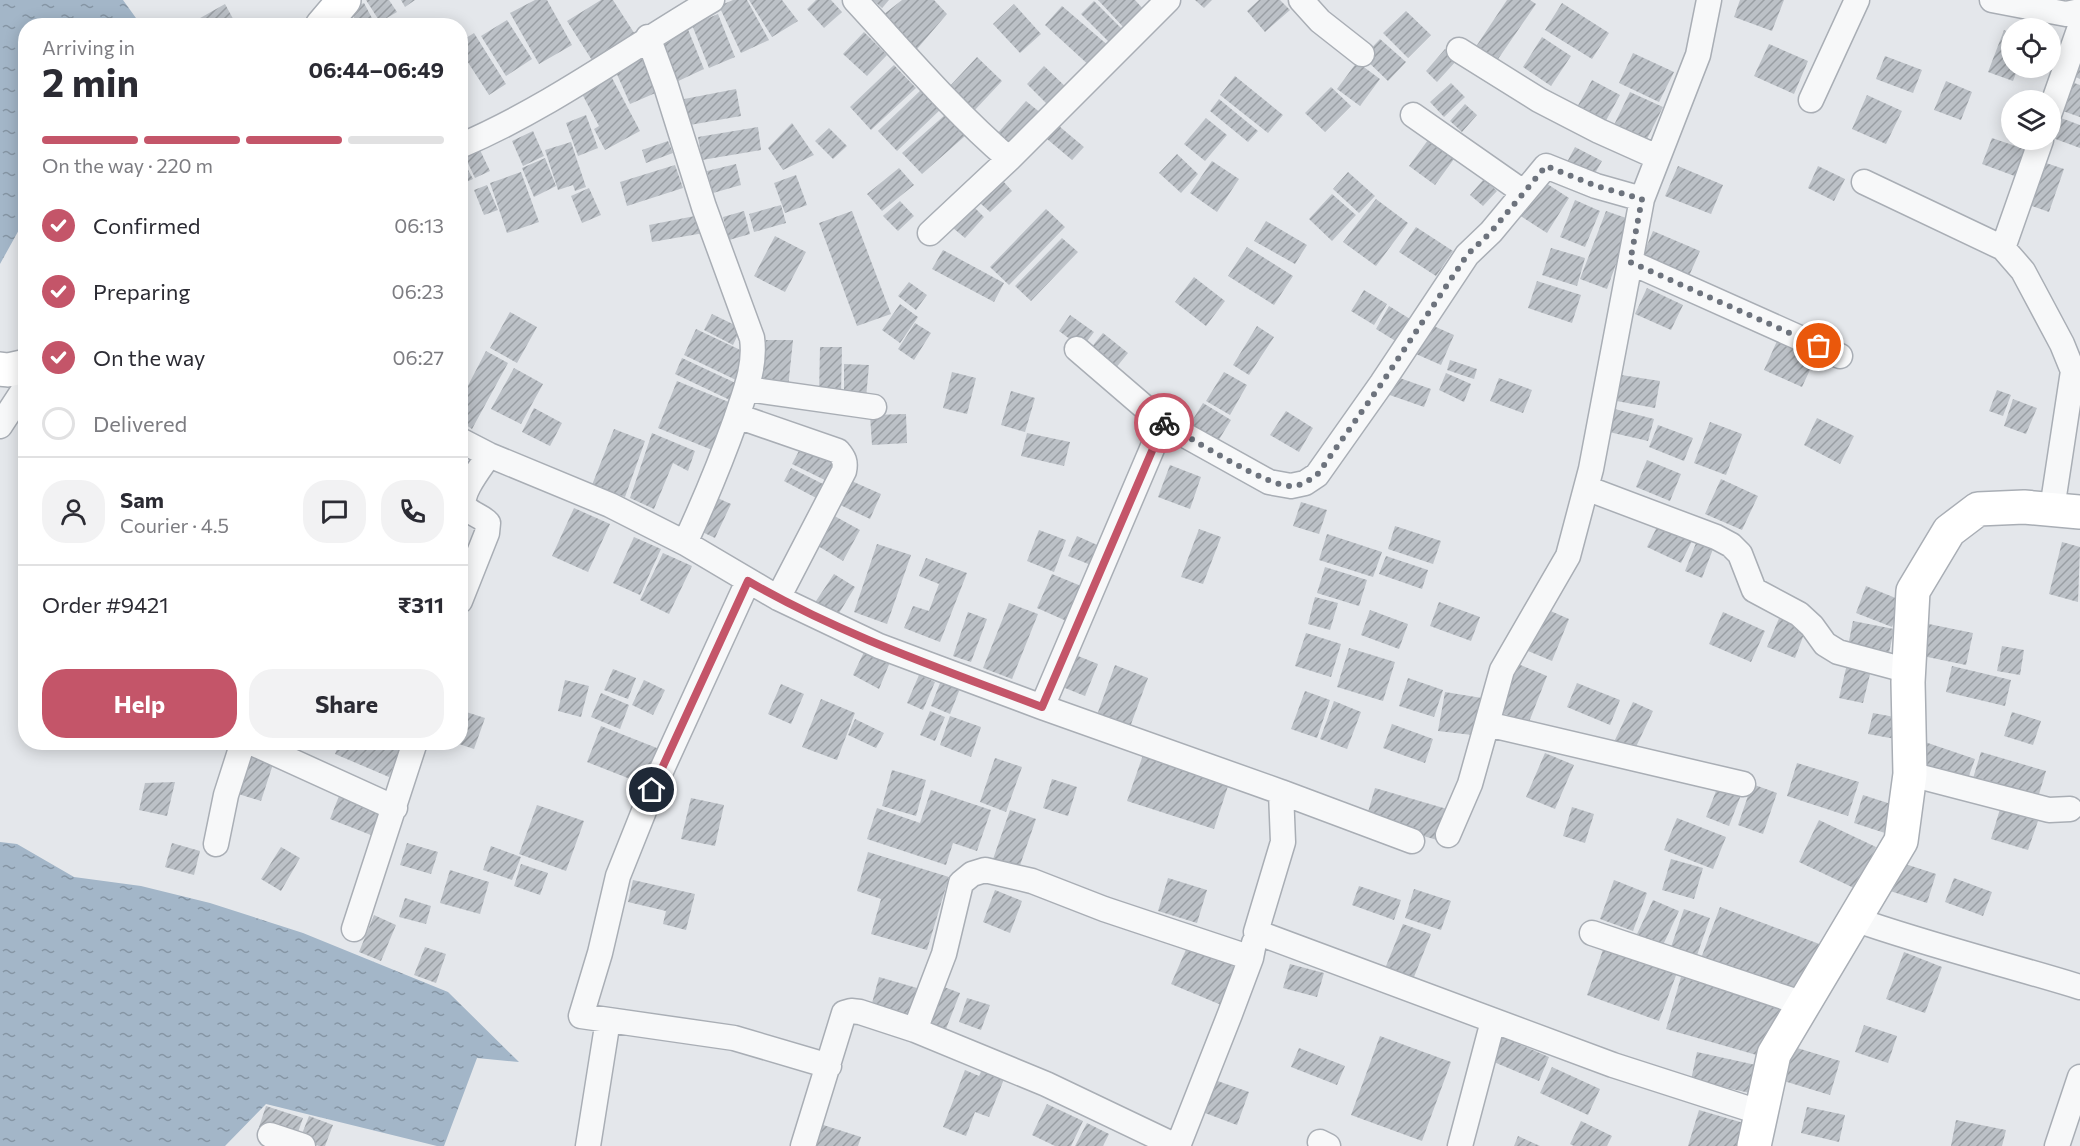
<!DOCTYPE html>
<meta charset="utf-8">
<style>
:root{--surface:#fff;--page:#f2f2f3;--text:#2b2b33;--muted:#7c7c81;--line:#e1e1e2;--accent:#c45569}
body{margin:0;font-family:Commissioner,sans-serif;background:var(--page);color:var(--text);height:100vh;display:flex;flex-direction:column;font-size:22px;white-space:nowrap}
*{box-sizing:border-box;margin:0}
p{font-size:20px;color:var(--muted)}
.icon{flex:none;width:33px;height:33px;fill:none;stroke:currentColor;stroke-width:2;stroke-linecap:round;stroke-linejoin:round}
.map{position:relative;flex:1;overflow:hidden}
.drawer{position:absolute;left:18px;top:18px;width:450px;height:732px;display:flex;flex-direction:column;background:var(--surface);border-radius:24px;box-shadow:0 3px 15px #0003}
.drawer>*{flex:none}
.tools{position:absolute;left:2001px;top:18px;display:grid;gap:12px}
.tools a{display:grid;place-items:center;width:60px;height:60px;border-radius:50%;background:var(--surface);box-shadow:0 3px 15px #0003;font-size:30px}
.pin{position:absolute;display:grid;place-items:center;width:51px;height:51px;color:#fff;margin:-26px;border:3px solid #fff;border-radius:50%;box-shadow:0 2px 6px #0007}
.courier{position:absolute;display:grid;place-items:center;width:60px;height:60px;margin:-30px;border:4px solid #c45569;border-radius:50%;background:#fff;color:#222;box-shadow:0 2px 8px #0007}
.head em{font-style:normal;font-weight:700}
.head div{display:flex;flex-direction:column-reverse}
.head{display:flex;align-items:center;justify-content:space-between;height:102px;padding:0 24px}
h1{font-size:39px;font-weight:700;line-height:45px}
.bar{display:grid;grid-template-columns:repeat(4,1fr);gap:9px 6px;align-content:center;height:72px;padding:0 24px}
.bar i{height:8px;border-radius:4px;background:var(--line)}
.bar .selected{background:var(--accent)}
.bar p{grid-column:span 4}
.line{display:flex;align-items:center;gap:15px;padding:0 24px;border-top:2px solid var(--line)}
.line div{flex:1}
.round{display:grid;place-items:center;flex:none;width:63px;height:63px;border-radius:24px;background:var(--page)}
ol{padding:0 24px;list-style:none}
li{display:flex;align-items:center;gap:18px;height:66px}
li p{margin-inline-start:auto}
li .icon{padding:6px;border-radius:50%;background:var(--accent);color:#fff;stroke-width:4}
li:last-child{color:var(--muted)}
li i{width:33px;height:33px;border:3px solid var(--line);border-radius:50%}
.button{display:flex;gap:12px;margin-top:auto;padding:12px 24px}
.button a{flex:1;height:69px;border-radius:24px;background:var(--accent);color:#fff;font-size:24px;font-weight:700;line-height:69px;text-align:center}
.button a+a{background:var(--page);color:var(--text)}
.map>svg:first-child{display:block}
</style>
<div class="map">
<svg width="2080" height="1146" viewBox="0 0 2080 1146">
<defs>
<pattern id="water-ripples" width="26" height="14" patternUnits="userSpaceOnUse" patternTransform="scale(1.5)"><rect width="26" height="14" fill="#a3b6c8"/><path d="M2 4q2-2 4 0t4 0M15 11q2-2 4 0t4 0" fill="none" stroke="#8595a4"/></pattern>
<pattern id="building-hatch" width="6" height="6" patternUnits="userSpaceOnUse" patternTransform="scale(1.5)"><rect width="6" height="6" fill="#bcc1c7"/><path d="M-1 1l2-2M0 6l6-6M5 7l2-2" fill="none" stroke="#999ea3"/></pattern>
</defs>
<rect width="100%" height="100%" fill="#e4e7eb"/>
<!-- water -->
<path fill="url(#water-ripples)" d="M0 0H123L141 25 26 26 25 219 0 264Z
M0 842 17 844 74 877 141 886 210 903 303 933 448 992 519 1062 477 1058 444 1146H437L266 1104 225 1146H0Z"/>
<!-- building -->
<path fill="url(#building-hatch)" d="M366 0H389L397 12 380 22Z
M401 0H415L405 7Z
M535 0H547L572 45 539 64 510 13Z
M601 0H613L638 39 595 65 567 21Z
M733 0H747L769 40 741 53 719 6Z
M749 0H782L798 21 772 37Z
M816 0H831L842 12 824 28 807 9Z
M873 0H889L882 8Z
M902 0H934L947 14 917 49 883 15Z
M1098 0H1135L1145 11 1125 29Z
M1195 0H1212L1204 8Z
M1259 0H1280L1290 10 1265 32 1247 11Z
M1507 0H1530L1536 4 1496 62 1475 48Z
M1740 0H1784L1772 31 1734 17Z
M1094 1 1123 30 1110 43 1081 14Z
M364 3 374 22 368 26H358L350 9Z
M1562 3 1609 33 1592 59 1545 30Z
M225 4 237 26H186Z
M1014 4 1041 34 1020 53 993 24Z
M1062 6 1110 47 1092 68 1045 25Z
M1406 11 1431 35 1408 58 1383 33Z
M718 14 735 57 709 68 692 25Z
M507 20 532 59 506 76 481 36Z
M687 27 704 69 674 83 658 41Z
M2004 30 2012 33V68H2018L2013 81 1988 72Z
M864 32 887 55 867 76 843 54Z
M474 33 506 84 489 95 460 50V42Z
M1542 37 1571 56 1551 86 1523 67Z
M1380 39 1406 62 1388 81 1363 57Z
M1769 44 1808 61 1794 94 1754 76Z
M1445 49 1457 60 1437 82 1426 71Z
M2080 49V79L2067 73Z
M1633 53 1674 72 1659 102 1619 83Z
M1885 56 1922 70 1913 93 1876 79Z
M645 57 660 91 630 104 616 72Z
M977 57 1002 81 974 111 948 88Z
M1357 62 1380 79 1360 106 1337 89Z
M894 65 916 88 871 130 850 107Z
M1044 66 1070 91 1052 109 1027 84Z
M611 76 640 131 605 150 594 129 599 126 581 92Z
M1235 76 1283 115 1268 133 1220 95Z
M2063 79 2080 85V117L2054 108Z
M1592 80 1620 95 1603 126 1575 111Z
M1946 81 1972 92 1961 120 1934 110Z
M1451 83 1465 97 1444 117 1430 102Z
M1331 87 1351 106 1325 132 1305 113Z
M736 89 741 116 684 126 679 100Z
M922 89 941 109 897 151 878 131Z
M1630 92 1663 107 1646 141 1614 125Z
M1867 95 1902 111 1886 144 1852 129Z
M1219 99 1258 131 1248 142 1210 111Z
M1026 101 1042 114 1012 148 996 135Z
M1465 104 1477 115 1462 132 1450 121Z
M946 114 965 136 922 174 902 153Z
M2050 114 2080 125V148L2050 137Z
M586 115 598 148 578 156 566 123Z
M1206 118 1227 135 1205 161 1184 144Z
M792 123 814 155 783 170 768 148Z
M1059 126 1084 147 1072 160 1047 139Z
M758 127 761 150 702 160 698 137Z
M829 128 847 146 833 159 815 141Z
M533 131 544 156 523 166 512 141Z
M1992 138 2030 151 2020 178 1982 164Z
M1428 140 1454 159 1435 185 1409 166Z
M668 141 673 153 646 163 642 150Z
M571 142 586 187 575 191 573 185 558 190 545 150Z
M1575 147 1602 161 1591 180 1565 166Z
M480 150 490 171 475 178 465 157Z
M1177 154 1198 174 1181 193 1159 173Z
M545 158 556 186 534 197 522 168Z
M2037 160 2064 169 2049 212 2023 203Z
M1212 161 1239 179 1217 212 1190 193Z
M465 164 473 179 460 185V166Z
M736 164 741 185 713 193 707 171Z
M675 165 683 188 627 206 620 182Z
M1678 166 1723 185 1711 214 1665 196Z
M1818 166 1845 179 1834 201 1808 188Z
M899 168 914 185 882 211 867 194Z
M521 172 539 222 507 233 490 183Z
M1348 172 1375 196 1359 213 1333 189Z
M796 175 807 205 785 213 774 183Z
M1538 178 1569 198 1547 233 1516 213Z
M1484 179 1497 191 1483 206 1470 195Z
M1003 181 1012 191 990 212 980 203Z
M487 185 498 210 484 215 474 190Z
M589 188 601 215 582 223 571 196Z
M1332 194 1356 215 1332 241 1309 219Z
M1376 199 1408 223 1376 266 1343 242Z
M1575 200 1600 211 1585 247 1560 237Z
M900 201 914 216 898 231 883 216Z
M781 205 786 223 754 232 749 214Z
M973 206 984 217 965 238 953 228Z
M1046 209 1065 227 1009 285 990 267Z
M744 211 750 234 729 240 723 217Z
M852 211 891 314 857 326 819 223Z
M1606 211 1632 220 1607 289 1580 279Z
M700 215 704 233 652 242 649 225Z
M1266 221 1307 245 1295 264 1254 241Z
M1416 227 1453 251 1436 276 1399 252Z
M1653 231 1700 251 1689 276 1642 257Z
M775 236 806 252 785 292 754 276Z
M1062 238 1078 252 1031 301 1015 286Z
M1247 247 1293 276 1274 305 1228 276Z
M1551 248 1585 258 1577 286 1542 275Z
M943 250 1004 283 994 302 932 269Z
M1194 277 1225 301 1206 326 1175 302Z
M1537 281 1581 295 1572 323 1528 308Z
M909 282 927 295 916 310 898 296Z
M1647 288 1683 305 1671 330 1635 314Z
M1364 290 1387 304 1374 325 1351 311Z
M900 304 918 317 900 343 882 330Z
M1389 306 1415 322 1402 345 1376 329Z
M510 312 537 327 517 363 490 348Z
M712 314 741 328 733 345 704 330Z
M1070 315 1094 332 1082 348 1059 331Z
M915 323 931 333 914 360 898 349Z
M1429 324 1454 335 1441 365 1416 354Z
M1257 326 1274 337 1249 375 1233 365Z
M696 329 751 355 738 381 684 355Z
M1103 333 1128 353 1111 374 1086 354Z
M766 340H793L788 388 754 385Z
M1777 341 1815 359 1802 387 1764 370Z
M820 347H842L841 394H819Z
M486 351 508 363 472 429 460 421V401Z
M682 358 742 386 734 402 675 374Z
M1450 360 1477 369 1474 379 1447 370Z
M844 364 869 365 866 398 844 397Z
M514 368 543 384 521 424 491 409Z
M952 372 976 378 967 414 943 408Z
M1224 372 1247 385 1230 415 1206 401Z
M1446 373 1471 384 1464 402 1439 390Z
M1615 374 1660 381 1655 408 1611 400Z
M1391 375 1431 389 1424 407 1384 393Z
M1499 378 1532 390 1523 413 1490 401Z
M677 381 736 405 717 452 658 428Z
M1997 390 2011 395 2003 416 1989 411Z
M1011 391 1035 398 1025 432 1001 425Z
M2013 399 2037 408 2026 434 2004 426Z
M1203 403 1231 420 1215 446 1187 429Z
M534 408 562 423 550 446 522 432Z
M1615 409 1654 419 1648 441 1609 432Z
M1286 411 1313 428 1299 452 1270 435Z
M906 414 907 443 872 445 870 415Z
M1817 418 1854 436 1840 464 1804 445Z
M1710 422 1742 434 1726 475 1694 463Z
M1658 425 1693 438 1684 461 1649 447Z
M614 429 645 441 625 497 592 485Z
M652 433 695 451 688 471 673 463 654 509 630 498Z
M1027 433 1070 442 1064 466 1021 456Z
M801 447 841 467 833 484 792 464Z
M1647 460 1681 474 1670 501 1636 487Z
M1170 465 1201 477 1190 509 1158 497Z
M791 468 827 486 820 500 784 481Z
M847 479 881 494 870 519 836 503Z
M1721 479 1758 496 1742 530 1705 514Z
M713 496 731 504 715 538 698 530Z
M1301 502 1327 510 1319 534 1293 526Z
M574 508 610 524 588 572 552 556Z
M829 513 860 530 843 561 813 543Z
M1658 525 1692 541 1681 563 1647 547Z
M1395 526 1441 541 1433 564 1388 549Z
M1199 529 1221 537 1203 584 1181 577Z
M1039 530 1066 540 1054 572 1027 561Z
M1327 534 1382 552 1373 577 1319 560Z
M1077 536 1104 548 1096 567 1068 556Z
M634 537 661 549 640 595 613 583Z
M2062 542 2080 547 2078 602 2049 594Z
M1696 543 1713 549 1702 578 1685 571Z
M877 544 911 555 887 624 854 612Z
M663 553 692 566 669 614 640 600Z
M1386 556 1428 570 1422 589 1379 574Z
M926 558 967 573 940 642 904 628 913 606 929 611 939 584 919 576Z
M1325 567 1367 580 1359 606 1317 593Z
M834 574 855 587 836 618 814 604Z
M1052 574 1086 588 1071 623 1037 608Z
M1866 586 1903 601 1892 627 1856 613Z
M1315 597 1338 603 1330 630 1308 624Z
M1439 602 1480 617 1471 641 1430 626Z
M1009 603 1038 614 1012 679 983 668Z
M1546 609 1569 619 1552 661 1528 651Z
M1370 610 1408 624 1399 649 1361 635Z
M968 612 987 619 971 662 953 656Z
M1723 612 1765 631 1751 662 1709 644Z
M1780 616 1807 626 1795 658 1767 647Z
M1853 621 1894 629 1888 658 1847 651Z
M1919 622 1973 633 1966 665 1913 654Z
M1306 633 1341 644 1331 677 1295 666Z
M2002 646 2024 650 2020 675 1997 671Z
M1349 648 1395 662 1383 701 1337 687Z
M865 650 890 662 879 689 853 675Z
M1068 652 1098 664 1085 696 1055 684Z
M1518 664 1547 676 1529 722 1499 712Z
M1847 664 1871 670 1863 703 1839 698Z
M1115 665 1148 678 1130 727 1097 715Z
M1952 666 2011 680 2005 706 1946 692Z
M613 669 636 678 628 699 604 690Z
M919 675 935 682 923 710 907 703Z
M942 678 961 686 950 714 931 706Z
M1408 678 1443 690 1434 717 1399 706Z
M565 680 589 686 581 717 558 711Z
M644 680 665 690 653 715 632 705Z
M1577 683 1620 700 1610 725 1567 707Z
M781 684 804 694 791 724 768 714Z
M1305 691 1330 700 1317 738 1291 729Z
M1445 692 1488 699 1481 736 1438 731Z
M601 693 629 705 620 729 591 717Z
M821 699 855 713 837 760 802 747Z
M1334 701 1361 712 1347 749 1320 739Z
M1633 702 1653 711 1634 751 1614 742Z
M460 710 485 718 474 749 456 743 460 742Z
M930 711 945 717 935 741 920 735Z
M2012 712 2041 721 2033 745 2004 736Z
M1873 713 1905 719 1901 740 1868 734Z
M950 716 981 727 971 757 940 745Z
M855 719 884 733 876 748 848 735Z
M1392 724 1433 739 1425 763 1383 748Z
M601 726 662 750 648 786 587 762Z
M1922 741 1975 759 1966 784 1914 766Z
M340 742H398L403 745 389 777 335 754Z
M246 749 275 758 261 801 232 792Z
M1981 752 2046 771 2036 804 1971 785Z
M1545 753 1574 765 1555 809 1526 797Z
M1143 755 1229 783 1214 829 1127 801Z
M995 758 1022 767 1006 812 980 802Z
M1797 763 1859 782 1848 816 1787 796Z
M892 770 926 780 916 816 882 806Z
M1052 779 1077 787 1068 816 1043 808Z
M175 782 167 816 139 810 145 783Z
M1752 784 1777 793 1763 834 1738 825Z
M1718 786 1741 795 1729 826 1706 817Z
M1375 788 1447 809 1437 840 1366 819Z
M931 790 991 810 977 851 953 843 946 865 867 839 877 808 920 823Z
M1863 795 1894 805 1885 833 1854 823Z
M339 796 385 813 376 837 330 819Z
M691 798 724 805 715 846 681 839Z
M537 805 584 821 566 871 519 854Z
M1572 807 1594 814 1585 843 1563 836Z
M2000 809 2038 821 2028 850 1991 839Z
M1010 810 1036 819 1018 871 992 862Z
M1677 818 1726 837 1713 869 1664 850Z
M1819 820 1876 847 1856 889 1799 862Z
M172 843 200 851 194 875 165 867Z
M407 843 438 852 431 874 400 865Z
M491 846 521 857 512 880 483 870Z
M281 847 300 858 281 891 261 879Z
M868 852 949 877 927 950 871 934 881 899 857 891Z
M1671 859 1703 868 1694 899 1662 890Z
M1893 860 1936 874 1927 903 1884 889Z
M521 864 548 873 540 895 514 886Z
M450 870 489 882 480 914 440 903Z
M1168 878 1207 890 1197 923 1158 911Z
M1954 878 1992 892 1983 916 1945 902Z
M633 880 695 894 686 930 663 924 666 911 628 902Z
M1614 880 1647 893 1633 931 1600 919Z
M1359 886 1401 900 1394 920 1352 905Z
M1414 889 1451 901 1441 930 1405 918Z
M995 890 1022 901 1010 933 983 922Z
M405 898 431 906 426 924 399 917Z
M1653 900 1679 911 1663 945 1637 934Z
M1720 907 1822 945 1802 998 1700 961Z
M1684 909 1710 918 1695 961 1669 953Z
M374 915 396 925 381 961 359 952Z
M1403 924 1431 934 1412 982 1384 971Z
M1605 944 1678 970 1659 1021 1587 995Z
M1188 945 1243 969 1226 1007 1171 984Z
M425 947 446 954 436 983 414 975Z
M1904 952 1942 967 1925 1013 1886 999Z
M1290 964 1324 973 1317 997 1283 988Z
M879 977 917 988 909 1018 871 1007Z
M1681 977 1782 1007 1767 1058 1666 1029Z
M936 984 960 993 946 1029 924 1021Z
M967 998 990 1005 981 1030 959 1022Z
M1864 1025 1897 1036 1888 1063 1855 1052Z
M1380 1036 1451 1062 1422 1141 1351 1115Z
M1500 1036 1549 1057 1539 1081 1489 1060Z
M1784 1044 1840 1061 1830 1095 1774 1078Z
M1299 1048 1345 1066 1337 1085 1291 1067Z
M1697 1052 1765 1067 1759 1095 1691 1080Z
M1552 1067 1600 1089 1588 1115 1540 1093Z
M965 1070 979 1076 982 1070 1004 1079 989 1117 975 1112 966 1136 943 1127Z
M1209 1078 1249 1092 1237 1125 1197 1110Z
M1047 1104 1083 1121 1071 1146H1055L1032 1135Z
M266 1106 303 1118 296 1138 259 1127Z
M1807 1107 1845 1115 1839 1142 1801 1133Z
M1699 1110 1747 1124 1741 1146H1688Z
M309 1116 333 1125 325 1146H319L300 1139Z
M1956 1120 2006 1130 2002 1146H1951Z
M1581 1121 1612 1136 1607 1146H1574L1570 1144Z
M817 1123 861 1137 858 1146H810Z
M1087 1123 1109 1134 1103 1146H1075Z
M1518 1136 1540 1146H1514Z"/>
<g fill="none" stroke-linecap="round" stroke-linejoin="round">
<!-- street casing -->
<g stroke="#a9aeb5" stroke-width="27">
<path id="street" d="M855 0C905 54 953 111 1009 159
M1301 0 1320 21 1362 54
M1992 0 2066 14 2080 11
M648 37 666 86 704 207 752 338C756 366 745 392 736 419 721 461 704 502 685 543
M1459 50 1539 100 1599 131 1657 157
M1811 100 1857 0
M2050 112 2080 27
M1413 115 1523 192
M460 146C551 107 627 50 712 0
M1864 182 2003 248 2023 271 2062 344 2073 371 2052 509
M930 233 1009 159 1168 0
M2003 248 2041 140
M1630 262 1840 356
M1077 349 1163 423 1269 482 1291 486 1305 483 1317 475 1382 383 1467 255 1491 232 1546 166 1596 186 1642 199
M747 389 874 407
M737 416 838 451C844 458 846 462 844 471L778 598
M0 426 26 386
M460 440 489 455 610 505 685 543 778 598 879 646 1042 707 1281 792 1283 842 1256 932 1613 1065 1762 1113
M1586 488 1716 537 1731 545 1740 554 1754 590 1799 614 1812 626 1825 644 1838 652 1909 671
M748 581 652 791 618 876 600 953 581 1016 734 1038 829 1066
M460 601 487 533 488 523C482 516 470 514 465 506 458 495 482 466 489 455
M1042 707 1163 423
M1487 724 1743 784
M250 742 395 808
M1910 774 2049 810 2070 809
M1281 792 1412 841
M1448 835 1470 784 1502 670 1568 556 1591 469 1642 199 1698 55 1709 0
M216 844 226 795 243 742
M1854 919C1928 945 2005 964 2080 987
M354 929 415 742
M1592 933 1804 1004
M915 1030 944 954 961 883 972 874 985 870 1032 881 1104 909 1251 958
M270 1135 303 1146
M1320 1142 1328 1146
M588 1146 608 1020
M803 1146 844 1013 851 1011 860 1012 915 1030 1046 1084 1176 1146
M1178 1146 1230 1014 1251 958 1254 943
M1460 1146 1493 1021
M2057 1146 2080 1077"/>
</g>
<!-- secondary casing -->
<g stroke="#a9aeb5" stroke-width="36">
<path id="secondary" d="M322 26 344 0
M0 369 8 370 26 366
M1754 1146 1774 1054 1901 841 1910 774 1908 682 1913 591 1949 531 1978 509 2024 507 2080 512"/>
</g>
<!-- street -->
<use href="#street" stroke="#f7f8f9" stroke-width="24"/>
<!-- secondary -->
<use href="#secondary" stroke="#fff" stroke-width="33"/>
</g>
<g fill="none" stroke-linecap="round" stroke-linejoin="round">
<!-- done -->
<path stroke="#6d737d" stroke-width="6" stroke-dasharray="0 10.8" d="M1164 423C1190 437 1266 487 1292 486 1302 486 1309 480 1317 475L1382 383 1467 255 1491 232 1546 166 1596 186 1642 199 1630 262 1819 346"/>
<!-- route -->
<path stroke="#c45569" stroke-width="8" d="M652 790 748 581C841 635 942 669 1042 707L1164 423"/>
</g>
</svg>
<div class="tools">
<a><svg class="icon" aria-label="locate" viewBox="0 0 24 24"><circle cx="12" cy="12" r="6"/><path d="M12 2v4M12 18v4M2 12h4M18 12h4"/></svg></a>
<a><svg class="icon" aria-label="layers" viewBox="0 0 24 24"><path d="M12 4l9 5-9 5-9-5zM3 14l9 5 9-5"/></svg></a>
</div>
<div class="pin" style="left:1819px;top:346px;background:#ea580c"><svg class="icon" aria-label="bag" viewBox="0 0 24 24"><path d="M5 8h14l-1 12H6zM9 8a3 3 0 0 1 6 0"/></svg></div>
<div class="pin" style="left:652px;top:790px;background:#1f2937"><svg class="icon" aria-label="home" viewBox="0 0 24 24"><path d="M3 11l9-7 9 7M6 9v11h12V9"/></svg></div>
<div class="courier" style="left:1164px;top:423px"><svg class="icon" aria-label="bike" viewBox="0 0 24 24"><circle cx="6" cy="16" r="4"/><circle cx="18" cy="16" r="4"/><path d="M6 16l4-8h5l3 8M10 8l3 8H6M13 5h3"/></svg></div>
<section class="drawer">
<div class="head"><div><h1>2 min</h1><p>Arriving in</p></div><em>06:44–06:49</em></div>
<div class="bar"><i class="selected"></i><i class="selected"></i><i class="selected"></i><i></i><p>On the way · 220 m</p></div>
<ol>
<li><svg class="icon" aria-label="check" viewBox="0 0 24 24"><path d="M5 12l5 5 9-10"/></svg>Confirmed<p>06:13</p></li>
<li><svg class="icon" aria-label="check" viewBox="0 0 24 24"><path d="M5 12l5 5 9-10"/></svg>Preparing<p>06:23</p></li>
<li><svg class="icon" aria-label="check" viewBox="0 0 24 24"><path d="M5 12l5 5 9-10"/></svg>On the way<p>06:27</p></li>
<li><i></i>Delivered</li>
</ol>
<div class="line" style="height:108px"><a class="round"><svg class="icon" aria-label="person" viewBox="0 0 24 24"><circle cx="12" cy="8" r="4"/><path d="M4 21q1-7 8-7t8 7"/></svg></a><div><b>Sam</b><p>Courier · 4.5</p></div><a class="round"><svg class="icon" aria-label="chat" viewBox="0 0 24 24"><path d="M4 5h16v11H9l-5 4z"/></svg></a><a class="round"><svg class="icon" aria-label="phone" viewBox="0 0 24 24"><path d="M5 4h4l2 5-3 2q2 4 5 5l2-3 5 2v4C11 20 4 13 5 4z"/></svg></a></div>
<div class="line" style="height:78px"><div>Order #9421</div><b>₹311</b></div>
<div class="button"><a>Help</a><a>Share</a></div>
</section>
</div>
